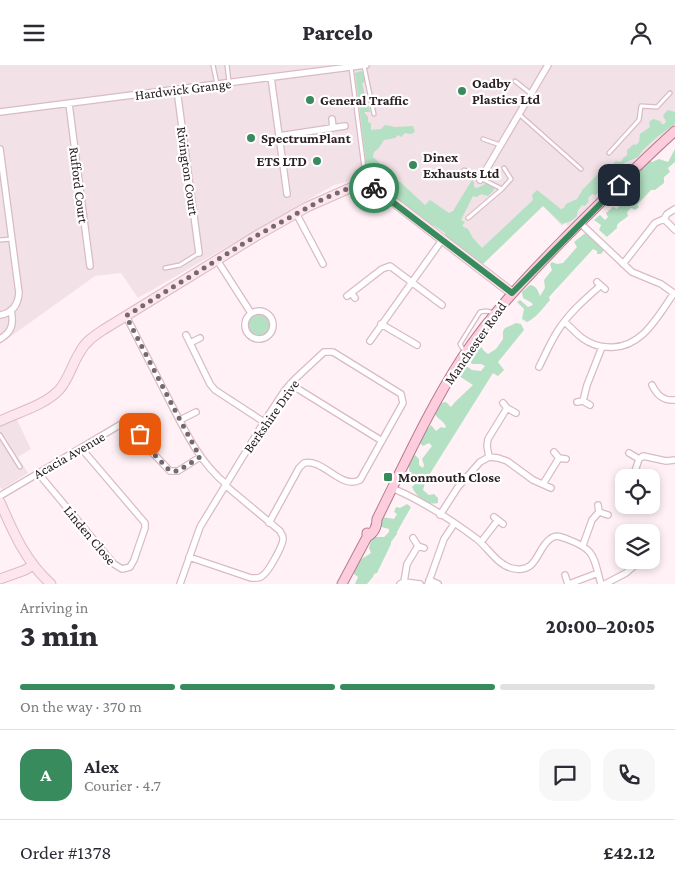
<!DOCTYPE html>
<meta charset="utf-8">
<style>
:root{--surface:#fff;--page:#f7f7f7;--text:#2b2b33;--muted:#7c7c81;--line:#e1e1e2;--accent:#388b5d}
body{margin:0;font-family:"Crimson Pro",serif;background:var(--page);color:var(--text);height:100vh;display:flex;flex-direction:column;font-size:19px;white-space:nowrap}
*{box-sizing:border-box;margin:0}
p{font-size:16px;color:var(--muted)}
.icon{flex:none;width:28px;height:28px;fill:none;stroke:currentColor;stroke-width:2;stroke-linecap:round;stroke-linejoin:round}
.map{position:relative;height:519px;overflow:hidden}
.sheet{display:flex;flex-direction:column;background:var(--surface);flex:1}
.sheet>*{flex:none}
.controls{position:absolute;left:615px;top:404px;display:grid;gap:10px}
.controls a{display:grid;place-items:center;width:45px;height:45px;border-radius:10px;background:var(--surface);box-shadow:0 2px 8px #0003;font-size:25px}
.pin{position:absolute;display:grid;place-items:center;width:42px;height:42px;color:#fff;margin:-21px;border-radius:10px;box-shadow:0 2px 8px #0006}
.courier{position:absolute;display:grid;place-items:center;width:50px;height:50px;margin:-25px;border:4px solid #388b5d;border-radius:50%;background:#fff;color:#222;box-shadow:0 1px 6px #0007}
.headline em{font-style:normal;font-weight:800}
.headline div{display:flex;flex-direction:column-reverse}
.headline{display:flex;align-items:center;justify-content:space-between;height:85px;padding:0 20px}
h1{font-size:32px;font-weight:800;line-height:38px}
.bar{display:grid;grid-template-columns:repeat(4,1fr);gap:8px 5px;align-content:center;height:60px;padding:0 20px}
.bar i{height:6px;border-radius:4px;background:var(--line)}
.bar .on{background:var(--accent)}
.bar p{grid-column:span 4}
.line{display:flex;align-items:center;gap:12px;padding:0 20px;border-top:1px solid var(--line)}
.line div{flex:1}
.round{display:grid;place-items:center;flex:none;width:52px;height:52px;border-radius:15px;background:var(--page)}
header{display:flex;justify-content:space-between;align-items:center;height:65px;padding:0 20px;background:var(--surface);font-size:22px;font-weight:800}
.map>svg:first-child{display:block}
</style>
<header><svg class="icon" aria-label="menu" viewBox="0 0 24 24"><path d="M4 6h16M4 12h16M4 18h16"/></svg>Parcelo<svg class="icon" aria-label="person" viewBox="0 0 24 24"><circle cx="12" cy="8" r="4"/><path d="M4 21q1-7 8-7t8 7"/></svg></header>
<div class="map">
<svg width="675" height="519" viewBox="0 0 675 519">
<rect width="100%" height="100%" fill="#fff1f5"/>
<!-- built -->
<path fill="#f2e1e6" d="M0 0H675V59L568 161 565 158 562 161 543 141 483 199 373 111 334 120 138 233 121 208 95 211 0 279Z
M16 353 31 384 18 392 28 408 3 424 0 423V361Z"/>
<!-- green -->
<path fill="#b4e1c4" d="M361 6 364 8 365 17 362 18 366 35 365 41H369L370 47H364L368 52V57L371 58V65L381 64 385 60 395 62 413 61 415 67 411 69 405 68 401 72 398 70 395 73 384 75 378 84 374 87 373 92 425 140 430 135 449 148 453 146 472 115 474 117V122L477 123 487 118 494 122V125L488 131 481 129 477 132 473 131 461 155 465 157 462 161 468 164 473 173 482 183 533 135 532 130 537 125 561 144 564 143 566 139 577 134 583 124 598 109 607 106 608 104 616 96 619 97 622 96 623 93 627 90V85L634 79 636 80 639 77 640 69 650 62 649 57 653 54 660 56 662 59H664L666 57 663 50 668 45 675 47V59L657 72 643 85 638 92 624 98C619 105 616 115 607 117L596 130 592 129 588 133 589 136 585 141 582 140C579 144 577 146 577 151L571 156 562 159 543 141 483 199 468 192 446 174 445 168 433 160H428L371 118 368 113 355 8Z
M675 84V97L668 103 670 107 664 112V118L655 125H651L637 140 639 142 635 145 631 143 627 147 628 151C624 155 620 156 617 160V163L607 172 599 165 601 160 594 155 600 150 605 155 608 152 606 148 613 142 617 144 625 133 637 122H630L625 118 634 105 639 107 643 100 650 96 652 97 659 94 668 97Z
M588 168 594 171 593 174 596 178H599L604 183V185L601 189H597V186L593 184 549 232 550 235C543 243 536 253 527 257L522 254 524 244 517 237 520 235 528 242 533 240 532 238 523 233 522 227 530 220C537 221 538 226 540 231L545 223 544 215 552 205 550 199 552 197 557 199 563 198 577 182 574 177 584 169Z
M248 260a11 11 0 1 1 22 0a11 11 0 1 1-22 0Z
M516 258 521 259 524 265 498 297 504 305 498 311 493 308 426 415 423 425 429 430 434 429 438 433V438C427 441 416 431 412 422L415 419C410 409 404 398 415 390L419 394V400L423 403 424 400 422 394 432 381 429 378 423 381 420 378 424 368 431 360 436 366 441 362 444 363 446 362C444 355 436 354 434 347L439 338 446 337 451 342 455 337 473 320 459 311 458 307 465 300 472 305 481 306 485 301 481 299H472L469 294 476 281 480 280 484 286 488 289 496 284 503 274V266L505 263Z
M407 439 411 442 397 467V469L391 477V479L377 508 374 509 373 512 367 519H355L358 512 354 509V504L360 495 371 488 369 483 372 472H384L389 467V464L378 461 382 452 394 454 397 449 394 447 396 442 400 443Z"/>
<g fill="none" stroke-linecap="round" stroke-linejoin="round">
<!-- lane casing -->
<g stroke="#dabbc5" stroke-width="5.5">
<path id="lane" d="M213 0 217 19
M227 0 229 17
M364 1 374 49
M351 2 366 119
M515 16 530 28
M520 50 581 104
M483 74 500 80
M609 88 639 55 641 41 657 42 670 28
M464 105 502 124 511 114 504 103
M468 153 502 124
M0 175 11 174
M165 203 180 200 199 188
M464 286 460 279 480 247 486 246 495 248
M0 370 20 402"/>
</g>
<!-- street casing -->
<g stroke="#dabbc5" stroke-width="8">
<path id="street" d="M271 12 287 129
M177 25 199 188
M69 39 90 201
M0 47 366 0
M332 54 333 63
M279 71 345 61
M0 84 19 228C18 240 12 248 0 250
M480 115 548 0
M296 148 323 199
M664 154 675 165
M580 158 632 207 661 219 675 229
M217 195 251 248
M623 199 655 158 664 154 667 149 675 144
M597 217 605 224
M351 228 382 204 390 201 442 240
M347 231 351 228 355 233
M245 260a14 14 0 1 1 28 0a14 14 0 1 1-28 0Z
M126 251C140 278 154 306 168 333 184 364 199 397 226 419
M565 257C571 263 576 268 582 273 589 278 599 282 608 282 641 285 658 251 674 228
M381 259 417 280
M186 270 190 278 200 273
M0 274C12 267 14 259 11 245
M370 276 442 175
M190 278 210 319 215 325 264 357
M539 302C545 290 550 278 557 267 568 249 584 235 600 221
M290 319 382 376
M652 320C657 330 663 336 675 335
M583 336 587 320 602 282
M577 337 583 336 590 340
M503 338 507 343 516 348
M180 355 196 347
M554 387 559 393 566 394
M629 388 639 394
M489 392 487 381 488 374 507 343
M38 408 114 499 122 504 130 502 134 495 145 463V458L81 383
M633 412 639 394 643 391 666 396 675 395
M543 419 559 393
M392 423C420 435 453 456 477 474 488 483 497 499 511 503 538 510 536 484 550 474 556 469 561 472 567 474 596 485 593 491 601 519
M0 431 128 355 133 357 147 382 170 406H178L200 392
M598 440 599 447 608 450
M440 450 458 422 480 397 489 392 498 393 507 396 533 415 551 423
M494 452 503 459
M413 473 418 481 424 483
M481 477 498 455
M583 480 592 455 599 447
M189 492 251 513C255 513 259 514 262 511 268 508 284 479 283 473 283 470 281 469 280 466L225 420
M651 494 653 495
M565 510 568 519
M429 515 438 519
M404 517 420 519
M180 519 200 462 264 357 285 325 295 314 324 287H333L401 329 403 338 360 415C341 425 323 393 304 398L299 403 269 458
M400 519 404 517 407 499 418 481
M428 519 444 474 454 459
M569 519 598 508
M605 519 626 508 641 495"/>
</g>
<!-- secondary casing -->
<g stroke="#dabbc5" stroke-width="11">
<path id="secondary" d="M0 356C19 347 45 340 59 325 69 314 72 299 80 287 85 277 94 271 103 265L256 171 307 142 357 120 366 119 373 121 512 228
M0 437C13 467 26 497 51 519
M0 514 25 505 33 500"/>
</g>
<!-- primary casing -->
<g stroke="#b37b8e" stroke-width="11">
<path id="primary" d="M367 472C374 468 377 462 377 454 404 400 429 344 462 293 491 249 527 212 563 175 600 138 636 101 675 66
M342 519 367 472V468"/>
</g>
<!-- lane -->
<use href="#lane" stroke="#fff" stroke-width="3"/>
<!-- street -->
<use href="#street" stroke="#fff" stroke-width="5.5"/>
<!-- secondary -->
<use href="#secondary" stroke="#fee6ee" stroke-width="9"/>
<!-- primary -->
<use href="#primary" stroke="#fdcddd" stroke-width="9"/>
</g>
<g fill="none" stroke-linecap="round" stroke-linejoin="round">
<!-- done -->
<path stroke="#76696d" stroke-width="5" stroke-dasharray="0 9" d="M140 369 147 382 170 406H178L200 392 180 355 126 251 256 171 325 133 357 120 366 119 374 123"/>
<!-- route -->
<path stroke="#388b5d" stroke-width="6" d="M374 123 512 228 619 120"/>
</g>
<!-- markers -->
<g fill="#388b5d" stroke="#fff" stroke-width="2">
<circle cx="462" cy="26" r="5"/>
<circle cx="310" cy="35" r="5"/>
<circle cx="251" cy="73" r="5"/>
<circle cx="317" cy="96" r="5"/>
<circle cx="413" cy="100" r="5"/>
<rect x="383" y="407" width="10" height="10" rx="2.5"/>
</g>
<g text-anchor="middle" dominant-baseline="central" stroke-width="4.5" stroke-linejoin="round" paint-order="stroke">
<!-- poi labels -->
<g font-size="14" font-weight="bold" fill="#2c2024" stroke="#fff" text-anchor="start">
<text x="472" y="18">Oadby<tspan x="472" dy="16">Plastics Ltd</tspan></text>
<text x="320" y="35">General Traffic</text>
<text x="261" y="73">SpectrumPlant</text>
<text x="423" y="92">Dinex<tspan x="423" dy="16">Exhausts Ltd</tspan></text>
<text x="307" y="96" text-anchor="end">ETS LTD</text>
<text x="398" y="412">Monmouth Close</text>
</g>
<!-- street labels -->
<g font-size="14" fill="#2c2024" stroke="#fff">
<text transform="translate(183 24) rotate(-7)">Hardwick Grange</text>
<text transform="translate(188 106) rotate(82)">Rivington Court</text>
<text transform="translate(79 120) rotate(83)">Rufford Court</text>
<text transform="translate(475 278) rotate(-55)">Manchester Road</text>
<text transform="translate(271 351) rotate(-55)">Berkshire Drive</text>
<text transform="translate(69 390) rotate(-30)">Acacia Avenue</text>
<text transform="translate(90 470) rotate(50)">Linden Close</text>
</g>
</g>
</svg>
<div class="controls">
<a><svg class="icon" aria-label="locate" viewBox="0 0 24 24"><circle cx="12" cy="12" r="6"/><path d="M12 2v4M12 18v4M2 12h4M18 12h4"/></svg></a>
<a><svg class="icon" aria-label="layers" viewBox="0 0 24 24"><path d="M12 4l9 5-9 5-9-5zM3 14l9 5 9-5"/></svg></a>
</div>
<div class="pin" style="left:140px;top:369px;background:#ea580c"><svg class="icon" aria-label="bag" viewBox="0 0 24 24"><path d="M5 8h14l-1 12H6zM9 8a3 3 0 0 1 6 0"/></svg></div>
<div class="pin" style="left:619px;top:120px;background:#1f2937"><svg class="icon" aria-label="home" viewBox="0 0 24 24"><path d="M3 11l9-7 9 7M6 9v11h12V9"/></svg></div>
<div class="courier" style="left:374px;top:123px"><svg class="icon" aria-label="bike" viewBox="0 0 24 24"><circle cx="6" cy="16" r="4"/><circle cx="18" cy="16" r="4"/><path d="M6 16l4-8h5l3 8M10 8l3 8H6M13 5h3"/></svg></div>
</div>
<section class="sheet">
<div class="headline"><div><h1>3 min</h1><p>Arriving in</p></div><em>20:00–20:05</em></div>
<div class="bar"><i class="on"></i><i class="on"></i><i class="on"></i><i></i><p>On the way · 370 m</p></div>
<div class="line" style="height:90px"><b class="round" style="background:var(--accent);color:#fff">A</b><div><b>Alex</b><p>Courier · 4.7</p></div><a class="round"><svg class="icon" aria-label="chat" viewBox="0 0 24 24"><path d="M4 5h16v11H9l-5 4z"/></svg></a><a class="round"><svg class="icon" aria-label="phone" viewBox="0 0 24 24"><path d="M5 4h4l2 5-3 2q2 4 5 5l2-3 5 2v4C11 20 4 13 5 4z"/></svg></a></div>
<div class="line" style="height:65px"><div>Order #1378</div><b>£42.12</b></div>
</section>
